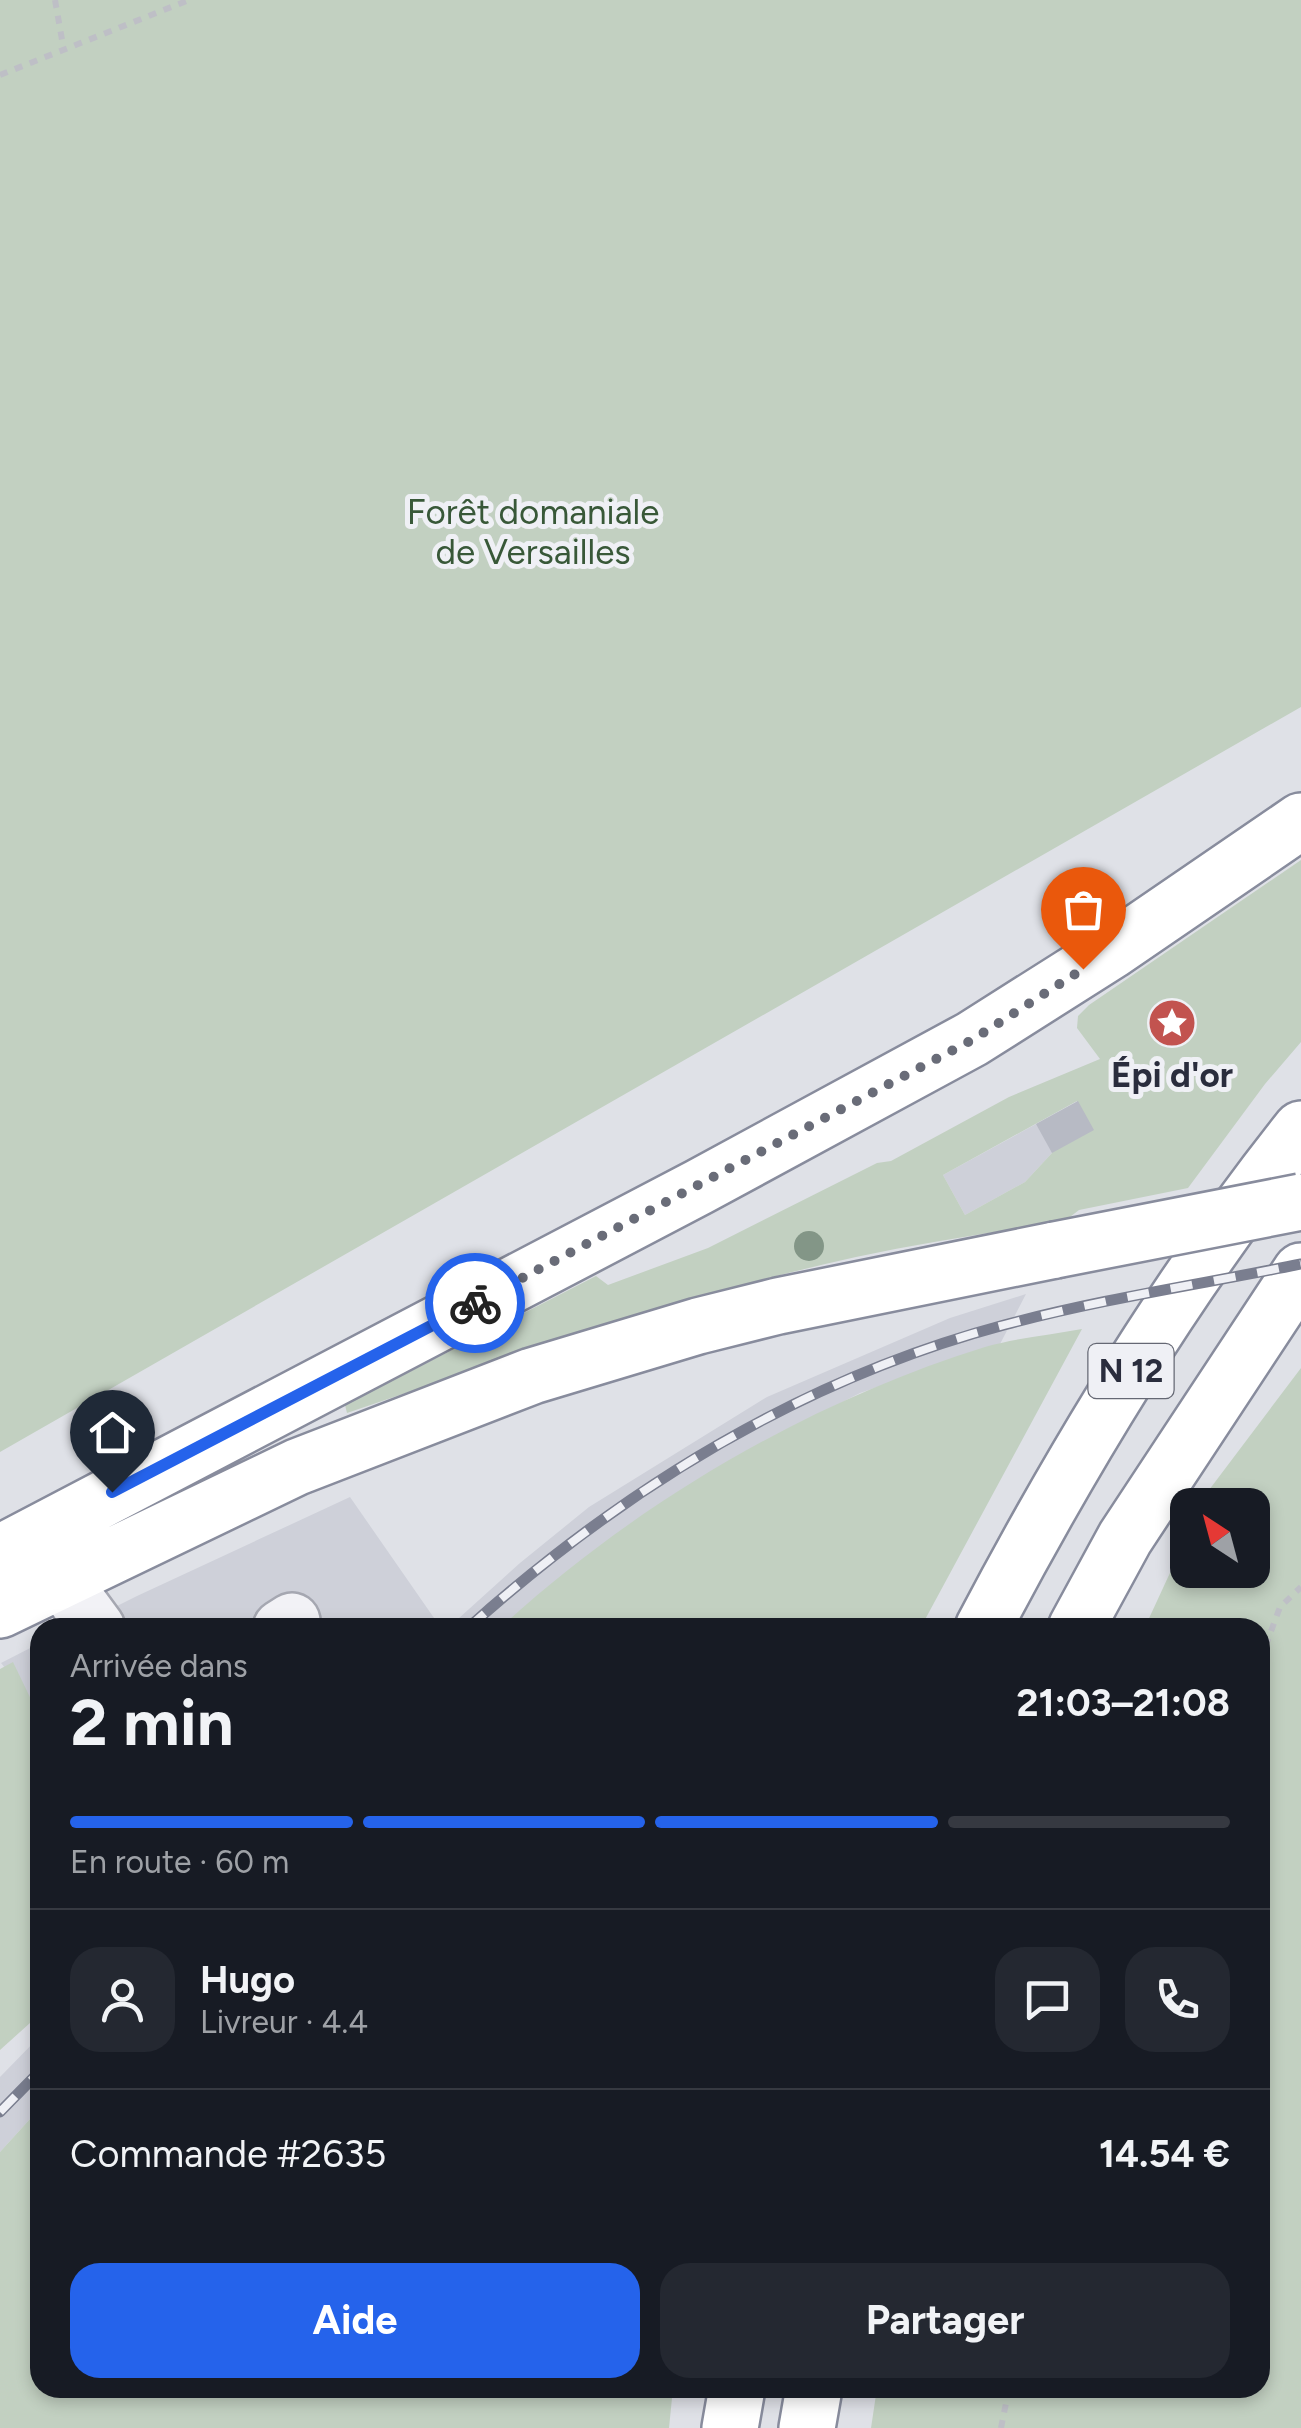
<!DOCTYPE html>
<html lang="fr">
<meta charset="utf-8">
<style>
:root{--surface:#171b24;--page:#242831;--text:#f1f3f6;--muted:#9ea1a6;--line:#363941;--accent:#2563eb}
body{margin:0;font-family:Figtree,sans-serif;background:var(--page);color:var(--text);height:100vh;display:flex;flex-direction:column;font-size:38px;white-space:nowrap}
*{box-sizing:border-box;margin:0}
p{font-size:32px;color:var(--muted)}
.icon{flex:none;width:55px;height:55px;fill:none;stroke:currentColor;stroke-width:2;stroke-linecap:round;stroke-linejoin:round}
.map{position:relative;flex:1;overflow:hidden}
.sheet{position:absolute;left:30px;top:1618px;width:1240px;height:780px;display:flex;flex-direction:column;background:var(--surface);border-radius:30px;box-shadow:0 5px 15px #0003}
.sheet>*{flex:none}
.needle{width:65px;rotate:324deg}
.buttons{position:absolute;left:1170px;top:1488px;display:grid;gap:20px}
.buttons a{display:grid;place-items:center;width:100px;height:100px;border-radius:20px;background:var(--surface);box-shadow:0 5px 15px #0003;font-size:50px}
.pin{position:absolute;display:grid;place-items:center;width:85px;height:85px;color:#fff;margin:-102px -42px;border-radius:50% 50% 50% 0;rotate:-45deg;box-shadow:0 0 10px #0007}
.pin .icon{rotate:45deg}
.courier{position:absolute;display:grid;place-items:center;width:100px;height:100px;margin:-50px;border:8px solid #2563eb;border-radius:50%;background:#fff;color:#222;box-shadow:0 2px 12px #0007}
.overview em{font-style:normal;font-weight:700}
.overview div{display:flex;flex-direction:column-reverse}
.overview{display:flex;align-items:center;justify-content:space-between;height:170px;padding:0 40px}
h1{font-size:65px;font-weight:700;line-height:75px}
.bar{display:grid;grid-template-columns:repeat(4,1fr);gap:15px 10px;align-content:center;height:120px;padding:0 40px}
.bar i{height:12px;border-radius:8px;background:var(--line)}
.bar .active{background:var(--accent)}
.bar p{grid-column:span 4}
.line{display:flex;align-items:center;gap:25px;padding:0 40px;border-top:2px solid var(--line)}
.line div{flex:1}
.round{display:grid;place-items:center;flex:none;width:105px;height:105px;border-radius:30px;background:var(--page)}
.cta{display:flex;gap:20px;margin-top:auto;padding:20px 40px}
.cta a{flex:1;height:115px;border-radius:30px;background:var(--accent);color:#fff;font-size:40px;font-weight:700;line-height:115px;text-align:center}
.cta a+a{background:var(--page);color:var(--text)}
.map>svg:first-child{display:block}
</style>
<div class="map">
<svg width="1301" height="2428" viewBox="0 0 1301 2428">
<rect width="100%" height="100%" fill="#dfe1e7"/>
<!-- built -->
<path fill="#ced0d9" d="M1078 1101 1052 1153 1025 1182 965 1215 943 1175Z
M1026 1294 1000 1344 860 1393 756 1446 673 1495 611 1539 501 1627 448 1628 520 1563 589 1507 767 1397 950 1318Z
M350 1497 441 1628H73L137 1596Z
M40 1643V1710L1 1663Z
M40 2036V2108L0 2152V2077Z"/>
<!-- green -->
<path fill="#c2d0c1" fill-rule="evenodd" d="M0 0H1301V707L0 1452Z
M1301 860V1042L1265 1084 1188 1188 1079 1210 1066 1220C996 1232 926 1242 856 1257 683 1295 515 1356 347 1413L345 1405 596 1276 608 1285 708 1248 877 1163 891 1161 1009 1097 1100 1059 1077 1028 1078 1016 1089 1005ZM1077 1101 1052 1153 1025 1182 965 1215 943 1175Z
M1082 1329 921 1627H501C638 1502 808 1402 985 1347 1016 1338 1050 1335 1082 1329Z
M1301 1368V2428H871L877 2388H1260V1628L1145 1627 1187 1536 1188 1570H1252V1505H1202L1209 1490Z
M13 1662 40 1718V2014L0 2050V1669Z
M40 2108V2388H673L669 2428H0V2152Z"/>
<!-- building -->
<path fill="#b7bac4" d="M1078 1101 1094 1130 1052 1153 1036 1124Z"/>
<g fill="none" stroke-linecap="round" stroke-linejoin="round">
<!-- minor casing -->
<g stroke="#a5a7b1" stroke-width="60">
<path id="minor" d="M61 1579 97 1628
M281 1628 292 1621"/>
</g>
<!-- highway casing -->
<g stroke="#888c9d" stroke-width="60">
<path id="highway" d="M0 1553 699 1187 972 1039 1111 951 1301 821
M0 1610 297 1467 532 1376 698 1326 778 1306 1055 1250
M983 1628C1075 1453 1178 1283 1301 1129
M1076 1628 1125 1538 1301 1271
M730 2428 737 2388
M807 2428 814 2388"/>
</g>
<!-- path -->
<path stroke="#bebfc6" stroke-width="6" stroke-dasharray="8 8" stroke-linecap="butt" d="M55 0 64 51
M0 75 189 0
M1260 1661 1280 1607 1301 1587
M1001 2428 1009 2388"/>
<!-- minor -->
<use href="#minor" stroke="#f2f2f6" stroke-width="55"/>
<!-- highway -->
<use href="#highway" stroke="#fff" stroke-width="55"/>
<!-- rail casing -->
<g stroke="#7a7e8f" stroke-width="11">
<path id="rail" d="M468 1628C623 1489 802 1379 1004 1325 1101 1299 1202 1284 1301 1264
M0 2112 40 2071"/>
</g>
<!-- rail -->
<use href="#rail" stroke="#eff0f5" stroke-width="8" stroke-dasharray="22" stroke-linecap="butt"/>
<!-- highway-bridge casing -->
<g stroke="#888c9d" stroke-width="60" stroke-linecap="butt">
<path id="highway-bridge" d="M1055 1250 1301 1202"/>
</g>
<!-- highway-bridge -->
<use href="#highway-bridge" stroke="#fff" stroke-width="55"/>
</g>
<!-- trees -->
<circle fill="#839687" cx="809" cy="1246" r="15"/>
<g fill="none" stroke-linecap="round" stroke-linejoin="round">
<!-- done -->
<path stroke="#696c78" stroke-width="10" stroke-dasharray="0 18" d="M475 1303 972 1040 1083 969"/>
<!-- route -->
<path stroke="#2563eb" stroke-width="12" d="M112 1492 475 1303"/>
</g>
<!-- icons -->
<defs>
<g id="sight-disc" transform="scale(2.5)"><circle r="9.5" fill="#c2534f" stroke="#eff0f5"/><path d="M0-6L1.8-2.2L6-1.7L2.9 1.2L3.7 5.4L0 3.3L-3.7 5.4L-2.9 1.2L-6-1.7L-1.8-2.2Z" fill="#fff"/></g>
</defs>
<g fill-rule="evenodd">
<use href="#sight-disc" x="1172" y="1023"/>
</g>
<g text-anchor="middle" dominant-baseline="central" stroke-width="10" stroke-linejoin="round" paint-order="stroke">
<!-- shield labels -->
<rect fill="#eff0f5" stroke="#656874" stroke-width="2.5" x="1088.5" y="1344" width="85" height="54" rx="8"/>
<g font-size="32" font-weight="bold" fill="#2a2d3d">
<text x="1131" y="1371">N 12</text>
</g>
<!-- park labels -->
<g font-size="35" fill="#385838" stroke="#eff0f5">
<text x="533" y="512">Forêt domaniale<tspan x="533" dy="40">de Versailles</tspan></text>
</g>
<!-- poi labels -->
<g font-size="35" font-weight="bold" fill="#2a2d3d" stroke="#eff0f5">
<text x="1172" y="1075">Épi d'or</text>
</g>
</g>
</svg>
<div class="buttons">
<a><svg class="needle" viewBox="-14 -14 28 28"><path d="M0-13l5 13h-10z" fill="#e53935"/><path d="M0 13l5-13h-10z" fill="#9ea1a6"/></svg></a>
</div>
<div class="pin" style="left:1083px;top:969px;background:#ea580c"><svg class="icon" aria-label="bag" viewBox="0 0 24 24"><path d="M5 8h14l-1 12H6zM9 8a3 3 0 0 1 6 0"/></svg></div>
<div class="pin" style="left:112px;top:1492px;background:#1f2937"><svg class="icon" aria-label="home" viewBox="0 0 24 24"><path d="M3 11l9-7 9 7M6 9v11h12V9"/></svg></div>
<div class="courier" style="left:475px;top:1303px"><svg class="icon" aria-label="bike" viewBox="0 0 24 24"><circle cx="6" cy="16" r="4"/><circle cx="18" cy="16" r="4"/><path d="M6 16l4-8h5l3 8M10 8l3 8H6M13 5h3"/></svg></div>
<section class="sheet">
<div class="overview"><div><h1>2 min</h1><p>Arrivée dans</p></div><em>21:03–21:08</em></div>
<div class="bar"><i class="active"></i><i class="active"></i><i class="active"></i><i></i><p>En route · 60 m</p></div>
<div class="line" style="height:180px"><a class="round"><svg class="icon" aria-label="person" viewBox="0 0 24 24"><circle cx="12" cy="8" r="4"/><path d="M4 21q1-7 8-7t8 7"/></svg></a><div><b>Hugo</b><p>Livreur · 4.4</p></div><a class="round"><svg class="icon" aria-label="chat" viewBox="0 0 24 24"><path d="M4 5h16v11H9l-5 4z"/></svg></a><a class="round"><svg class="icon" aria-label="phone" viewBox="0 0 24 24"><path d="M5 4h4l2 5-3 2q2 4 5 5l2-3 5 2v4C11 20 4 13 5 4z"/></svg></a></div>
<div class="line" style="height:130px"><div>Commande #2635</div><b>14.54 €</b></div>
<div class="cta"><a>Aide</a><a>Partager</a></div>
</section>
</div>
